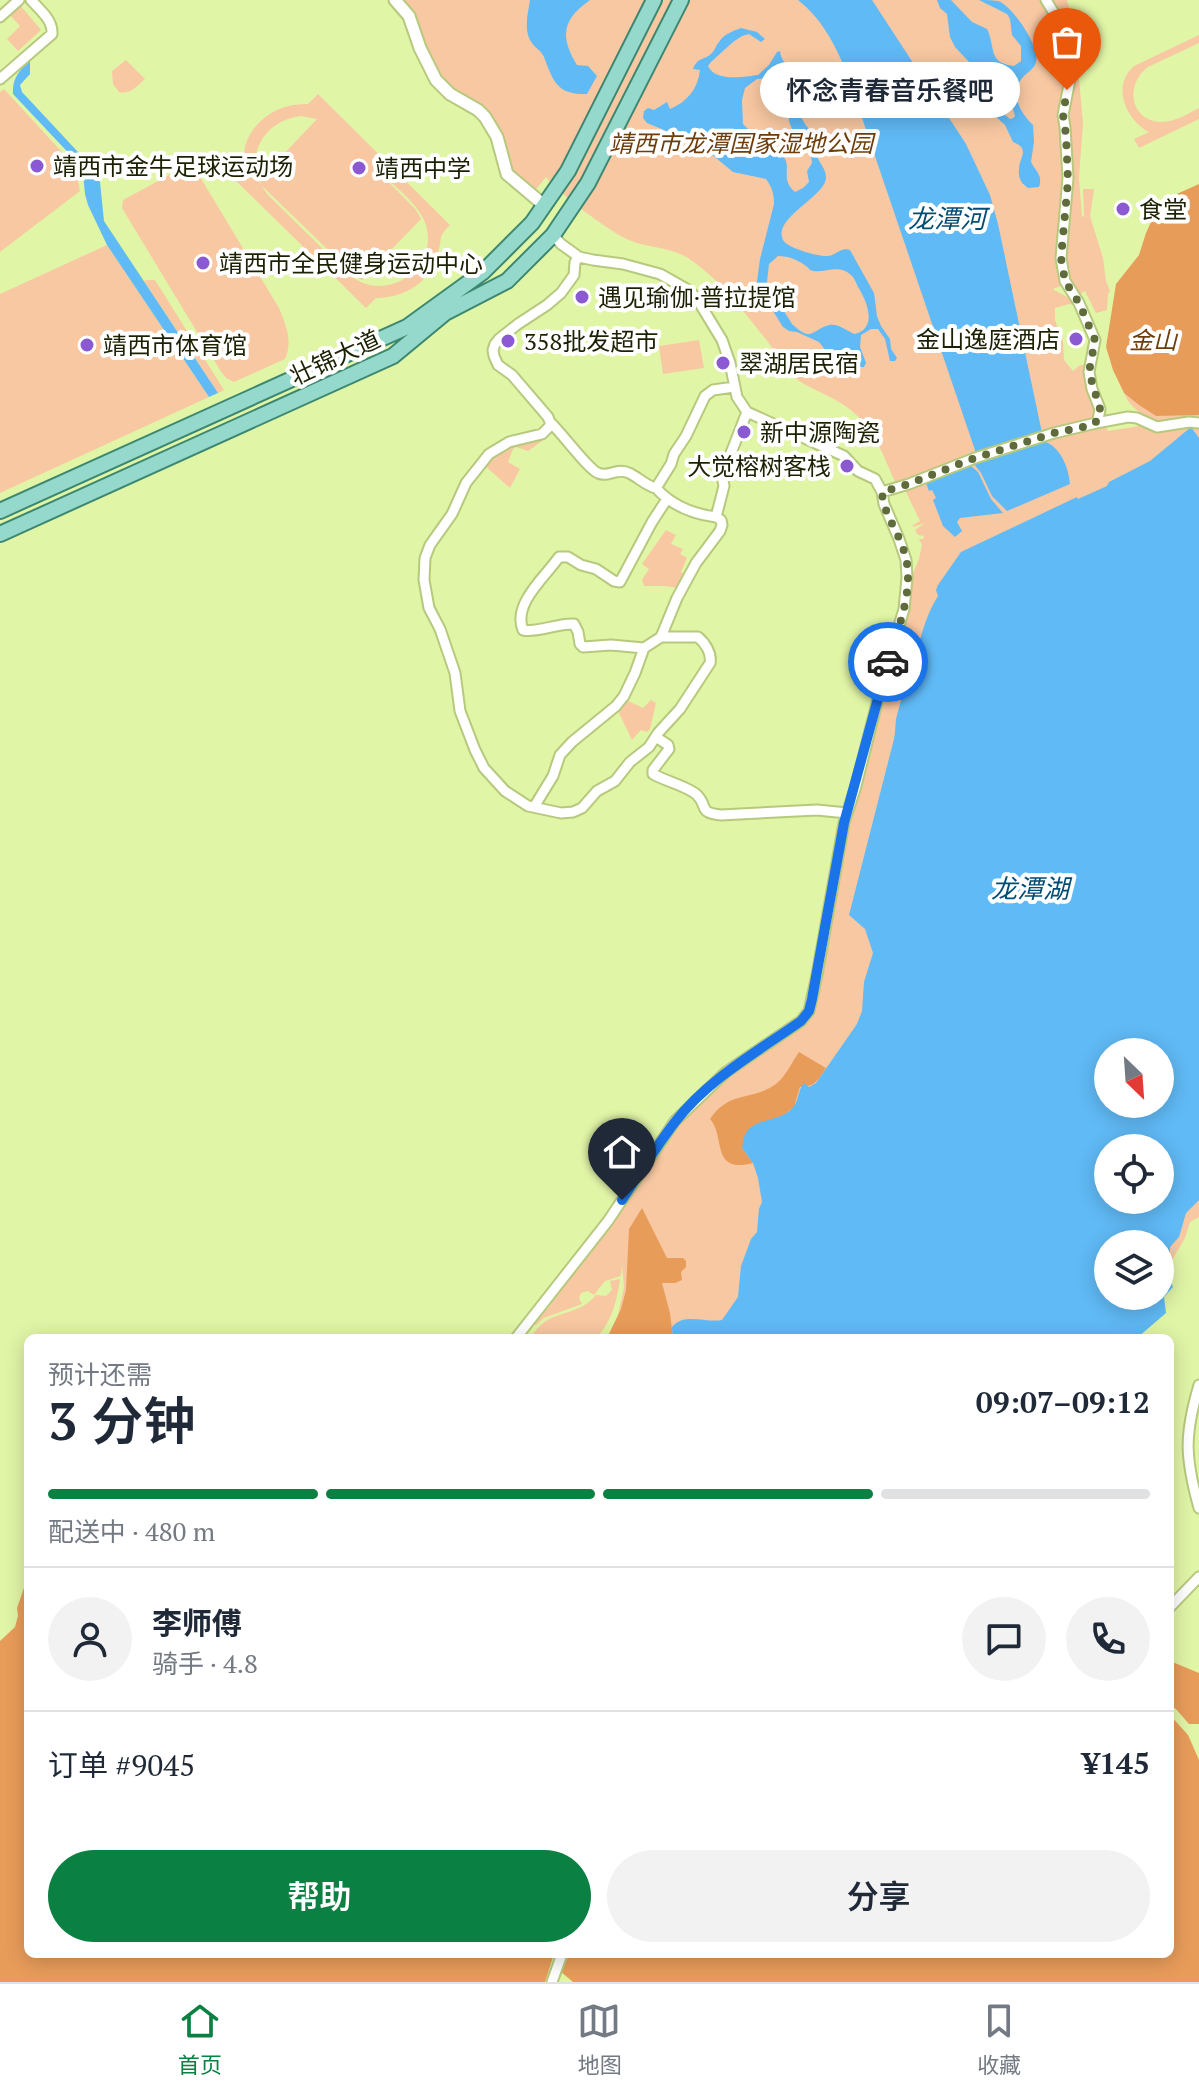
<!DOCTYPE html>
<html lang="zh">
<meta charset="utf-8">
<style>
:root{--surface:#fff;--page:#f2f2f3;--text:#1f2937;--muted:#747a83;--line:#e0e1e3;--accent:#0b8043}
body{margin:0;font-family:"PT Serif","Noto Sans SC",serif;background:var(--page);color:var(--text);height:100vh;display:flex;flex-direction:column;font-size:30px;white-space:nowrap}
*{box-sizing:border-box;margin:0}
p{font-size:26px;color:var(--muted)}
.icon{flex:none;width:44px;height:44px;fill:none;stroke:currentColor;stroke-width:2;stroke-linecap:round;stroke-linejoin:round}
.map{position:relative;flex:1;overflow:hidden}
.drawer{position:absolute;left:24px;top:1334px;width:1150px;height:624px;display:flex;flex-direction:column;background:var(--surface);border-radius:12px;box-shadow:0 4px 20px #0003}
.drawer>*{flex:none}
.needle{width:52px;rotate:155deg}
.tools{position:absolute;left:1094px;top:1038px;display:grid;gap:16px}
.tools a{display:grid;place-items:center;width:80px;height:80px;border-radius:50%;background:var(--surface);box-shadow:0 4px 20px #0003;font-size:40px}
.pin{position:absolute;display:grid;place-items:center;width:68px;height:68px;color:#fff;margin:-82px -34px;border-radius:50% 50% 50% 0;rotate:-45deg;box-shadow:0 0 8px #0007}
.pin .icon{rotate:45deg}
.courier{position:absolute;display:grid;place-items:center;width:80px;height:80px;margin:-40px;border:6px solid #1a73e8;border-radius:50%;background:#fff;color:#222;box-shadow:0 2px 10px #0007}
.bubble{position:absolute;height:56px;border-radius:28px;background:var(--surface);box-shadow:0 4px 20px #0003;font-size:26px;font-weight:600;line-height:56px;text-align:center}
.summary em{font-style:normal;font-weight:600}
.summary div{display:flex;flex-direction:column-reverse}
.summary{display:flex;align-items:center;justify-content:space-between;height:136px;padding:0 24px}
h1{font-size:52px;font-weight:600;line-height:60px}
.bar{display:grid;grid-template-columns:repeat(4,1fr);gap:12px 8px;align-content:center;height:96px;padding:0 24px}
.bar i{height:10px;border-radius:6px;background:var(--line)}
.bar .active{background:var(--accent)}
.bar p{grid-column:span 4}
.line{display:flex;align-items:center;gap:20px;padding:0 24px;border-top:2px solid var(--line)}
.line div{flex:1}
.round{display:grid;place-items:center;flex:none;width:84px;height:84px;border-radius:42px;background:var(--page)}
.primary-button{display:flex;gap:16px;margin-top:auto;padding:16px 24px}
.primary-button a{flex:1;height:92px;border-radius:48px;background:var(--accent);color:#fff;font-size:32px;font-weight:600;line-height:92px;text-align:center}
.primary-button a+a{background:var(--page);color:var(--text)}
.tabs{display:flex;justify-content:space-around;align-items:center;height:112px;border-top:2px solid var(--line);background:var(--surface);font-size:22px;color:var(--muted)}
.tabs a{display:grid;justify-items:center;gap:4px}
.tabs .active{color:var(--accent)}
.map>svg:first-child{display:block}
</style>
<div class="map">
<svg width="1199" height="1982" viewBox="0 0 1199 1982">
<rect width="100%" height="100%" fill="#e1f5a7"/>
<!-- green -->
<path fill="#f8c8a2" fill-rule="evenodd" d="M403 0H1067L1074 24 1083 123 1079 178 1082 217 1084 216 1083 189H1094L1090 216 1103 258 1106 281 1110 291 1108 294 1107 310 1096 313 1085 291 1078 295 1067 284 1053 289 1054 290 1069 298 1075 305 1069 304 1055 308V320L1063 342 1064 360 1073 371 1080 365H1086L1085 383 1108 431 1158 423C1143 416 1130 408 1124 393L1156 415H1199V1217L1190 1222 1185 1238 1171 1262 1172 1278 1161 1297 1107 1338H613L624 1287 622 1266 621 1276 605 1281 594 1295 588 1291 581 1293 579 1298 582 1304 544 1318 536 1325 533 1324 548 1308 621 1211 681 1123 720 1084 803 1024 847 804 867 724 911 578 919 559 922 545 919 539H923L924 536 918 535 915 530 925 523 913 527V525L920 521 905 490 907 489 906 486 895 482C878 443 871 418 830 397 814 389 796 382 784 368 777 360 774 350 768 342 743 311 721 280 688 258 670 247 648 248 629 240 610 232 559 194 546 177L536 189C504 178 511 149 497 124 482 99 452 96 438 72 423 47 422 24 403 0ZM1108 1052H1160V1104H1108ZM1108 1148H1160V1200H1108ZM1108 1244H1160V1296H1108Z
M20 5 41 30 18 51 7 39 20 26 9 14Z
M1199 35V43L1148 67C1124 85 1130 122 1163 122 1176 121 1188 114 1199 108V119L1139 148 1134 139 1149 132C1126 120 1111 86 1134 66Z
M126 60 145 79C137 86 130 95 119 92L113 84 112 71Z
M4 89 71 162 76 171 80 191 0 252V92Z
M318 94 450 225C437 238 443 237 438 253 431 282 405 298 376 298L366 308 233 178C236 175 241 173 242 169 245 162 243 151 246 143 256 117 281 103 308 104ZM301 116 317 119 260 179 261 185C245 152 266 120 301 116ZM378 171C393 185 415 201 424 220 441 258 401 297 363 283 348 277 337 262 325 251 306 232 287 214 268 195L261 185 355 276 362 280 421 219 416 210Z
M184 167H191L197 172 279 308C286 325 293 341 285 359L234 382 226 378 220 370 122 208 123 200Z
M107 245 209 397 0 493V294Z
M147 280H155L224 390 218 393 144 281Z
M699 340 704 368 663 374 659 346Z
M540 438 542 441 528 451 516 447 513 449 508 462 520 469 510 488 484 465 506 447Z
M666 530 676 535 671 544 683 549 680 554 687 558 681 572 688 576 677 588 665 586H644L642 580 649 569 642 564Z
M626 700 643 708 651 700 656 703 650 729 647 732 641 730 632 740 618 711 622 709Z
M620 1279C617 1300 612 1322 596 1338H531C547 1307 577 1319 596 1295L606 1296 612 1290 610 1281Z"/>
<!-- forest -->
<path fill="#e89c5a" d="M1199 184V415L1156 416 1139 405 1124 393 1113 370 1106 347 1116 284 1139 255 1146 233 1156 211 1170 197Z
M799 1052 826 1068C818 1080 815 1087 800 1087L794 1107 784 1115 774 1119 742 1148 753 1163C710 1174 726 1137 710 1119 729 1090 753 1101 776 1084 786 1076 792 1062 799 1052Z
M642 1208 667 1258H683L686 1261V1267L681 1272 682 1280 675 1283H662L670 1313 673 1338H607L621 1309 626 1290 629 1229Z
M28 1581V1954H554L545 1982H0V1641L15 1627 18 1616 17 1608 25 1585Z
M1170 1661 1199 1673V1724H1189L1175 1708 1170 1712Z
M1170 1715 1188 1735 1199 1760V1982H573L560 1971 570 1954H1170Z"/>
<!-- water -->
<path fill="#60baf6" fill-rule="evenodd" d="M530 0H590C563 19 559 36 577 65L588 66 597 76 587 94C557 95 553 81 544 57 541 50 536 49 532 43 523 31 528 13 530 0Z
M798 0H872L966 144 990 195 998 224 1042 433 976 453 845 68C833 41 821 18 798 0Z
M937 0H951L972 22 987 29C996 47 987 63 1014 66L1021 61V46L1012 35 1010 19 1007 14 979 0C984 0 992 0 998 1 1012 5 1041 48 1036 62 1035 68 1028 72 1024 76 1008 92 1020 113 1033 125L1034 142 1031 162C1036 172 1043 175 1039 187L1028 188 1022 183C1020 178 1018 176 1019 170 1019 157 1031 149 1013 142L1005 125 984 106 976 92 971 64 955 47 950 37 947 14 940 8ZM980 71C993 73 995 83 1002 93 1009 103 1012 103 1015 116L1013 118 1010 119 1000 111 995 103 981 89 976 78Z
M741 28 757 32 765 39 761 42 749 34 742 36 733 42 711 62 708 66C715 82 743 77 758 75L769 65 777 52 780 51C781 61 787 64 792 72 796 81 792 92 796 102 798 109 801 118 805 124 809 130 814 132 817 138 819 145 815 150 817 156 820 165 826 168 826 178 825 197 772 218 783 240 787 248 819 257 828 256 837 255 840 247 850 250L874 293 877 316 881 326 890 339 891 349 897 358 895 361H890L885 339 878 329H871L861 335 860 347 866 363 864 367H860L841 361 827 352 819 342 797 332 789 331 783 327 768 303 756 292V289L760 259 774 204C774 194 772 187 766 179L733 172 710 153 683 138 647 123 643 118 644 111 648 108 654 110 667 102 670 109C687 102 698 89 700 70L693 69C698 56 704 61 712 53 715 50 716 45 719 42 724 34 733 31 741 28ZM772 78C795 90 784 106 790 124 795 140 810 136 812 163L807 171 809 182 803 188 795 192C775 175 802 159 769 149L762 140 753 134 743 124 742 100 745 88 757 79ZM778 256C789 256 798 260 806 266 808 267 809 269 810 270 823 275 839 262 852 276 855 279 856 283 858 287 867 301 878 328 855 334 847 331 838 323 829 325 811 330 812 343 792 324L768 286 767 282 769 264Z
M30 61V74L20 85 22 92 92 167 100 182 104 221 218 393 209 397 107 245 88 205 85 194 83 174 77 162 13 94C12 79 19 70 30 61Z
M1191 427 1199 438V1200L1186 1213 1179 1237 1170 1247V1280L1173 1287 1164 1297 1166 1313 1137 1338H673L672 1327C684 1312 705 1323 722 1320L738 1297 741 1266 751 1239 757 1232 759 1209 762 1202 758 1178 753 1163 742 1148C743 1142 744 1134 748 1130 760 1117 783 1122 794 1106 799 1099 798 1090 804 1083L809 1087 816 1083 857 1024 862 1011 864 982 873 953 865 929 849 915 894 739C896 730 895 721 897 715 901 698 907 683 912 667 920 642 924 618 938 596L936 590 938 585 961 552 1077 497 1078 499 1107 486 1109 482 1150 461ZM1108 1052H1160V1104H1108ZM1108 1148H1160V1200H1108ZM1108 1244H1160V1296H1108Z
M1042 441C1059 444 1069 467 1070 484L1007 511 992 496 981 473 974 464Z
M971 466 978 472 991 499 1003 513 960 518 957 522 962 531 955 537 943 526 933 500 936 498 932 490 929 491 926 483 928 480 954 470 957 472Z"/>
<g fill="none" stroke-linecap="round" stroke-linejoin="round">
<!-- minor casing -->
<g stroke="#b6c97d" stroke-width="13">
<path id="minor" d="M0 17 19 0
M0 79 52 34C53 20 40 10 31 0
M553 235 561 244 579 257 593 260 623 264 660 274 690 291 697 299 722 340 730 363 737 397 747 412 844 456 858 471 875 479 882 492 909 484 975 458 1054 433 1096 423 1098 420 1100 409 1092 389 1089 372 1095 340 1079 303 1065 281 1061 258 1068 178 1065 127 1063 115 1070 80 1072 58 1069 43 1060 23 1046 0
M579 257 575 262 574 275 561 293 547 305 518 324 499 339 495 344 493 350 494 356 498 365 512 375 548 417 551 425 542 434 509 442 489 454 466 483 452 514 430 545 425 558 424 580 429 608 440 629 455 673 460 711 475 750 484 768 505 791 528 806 561 813 573 812 582 808 597 791 615 781 630 762 649 747 658 733 680 709 710 663C712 653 705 643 698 637H661
M550 422C561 432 588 469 598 473 609 478 617 467 629 473 638 477 646 486 656 488L671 464 674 454 686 436 705 396 713 390 734 387
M1096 423 1128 417 1137 418 1157 427 1189 422 1199 423
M656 488C672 506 693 514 716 517
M667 499 652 522 620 582 614 581 596 569 581 565 568 557H559C546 576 512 604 523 630 540 633 557 623 574 624L578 632 580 644 583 647 611 645 644 648 661 637 677 598 696 563 720 531 722 525 721 520 716 517 724 486 722 476 747 412
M656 737 668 745 669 749 653 770V774C665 781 689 787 697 795 709 807 697 812 721 815L817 810 847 813
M534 807 553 776 560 755 572 742 616 706 624 696 635 673 644 648
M516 1338 608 1221 675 1121 726 1072 801 1021 809 1011 817 975 844 823 856 786 883 679 904 609 907 578 906 560 899 539 884 504 882 492
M1199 1385C1184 1435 1185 1458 1199 1508
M1170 1607 1199 1577
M552 1982 562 1954"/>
</g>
<!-- tertiary casing -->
<g stroke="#b6c97d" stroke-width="15">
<path id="tertiary" d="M395 0 409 16 420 48 436 80 450 94 478 110 485 117 497 137 507 174 545 206"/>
</g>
<!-- primary casing -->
<g stroke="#3c8770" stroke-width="18">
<path id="primary" d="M0 511 407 327 483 272 532 223 568 171 654 0
M0 534 393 356 445 313 507 281 553 235 588 183 681 0"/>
</g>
<!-- minor -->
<use href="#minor" stroke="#fff" stroke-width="9"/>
<!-- tertiary -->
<use href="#tertiary" stroke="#fff" stroke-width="11"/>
<!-- primary -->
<use href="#primary" stroke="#95d8cc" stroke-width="14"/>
</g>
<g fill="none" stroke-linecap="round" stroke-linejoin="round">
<!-- done -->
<path stroke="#606b3c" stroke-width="8" stroke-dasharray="0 14.4" d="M888 662C898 628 916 587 904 551 898 531 883 513 882 492L909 484 969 460 1054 433 1092 425 1098 420 1100 409 1089 372 1095 340 1079 303 1065 281 1061 258 1068 181 1066 135 1063 115 1067 90"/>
<!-- route -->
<path stroke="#1a73e8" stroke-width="10" d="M622 1200C639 1174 656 1147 675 1122 708 1079 757 1052 801 1021L809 1011 812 999 844 823 888 662"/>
</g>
<!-- markers -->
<g fill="#8b59d2" stroke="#fff" stroke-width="3">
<circle cx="37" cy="166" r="8"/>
<circle cx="359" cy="168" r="8"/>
<circle cx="1123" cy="209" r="8"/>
<circle cx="203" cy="263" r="8"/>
<circle cx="582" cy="297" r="8"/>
<circle cx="1076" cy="339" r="8"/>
<circle cx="508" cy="341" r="8"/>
<circle cx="87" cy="345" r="8"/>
<circle cx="723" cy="363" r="8"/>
<circle cx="744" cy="432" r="8"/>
<circle cx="847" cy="466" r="8"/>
</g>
<g text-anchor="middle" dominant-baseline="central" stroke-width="8" stroke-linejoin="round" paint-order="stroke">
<!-- park labels -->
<g font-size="24" font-style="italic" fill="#6e3d09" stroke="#fff">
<text x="741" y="143">靖西市龙潭国家湿地公园</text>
<text x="1153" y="340">金山</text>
</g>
<!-- poi labels -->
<g font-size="24" fill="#1b2103" stroke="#fff" text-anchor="start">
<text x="53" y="166">靖西市金牛足球运动场</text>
<text x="375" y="168">靖西中学</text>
<text x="1139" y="209">食堂</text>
<text x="219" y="263">靖西市全民健身运动中心</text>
<text x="598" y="297">遇见瑜伽·普拉提馆</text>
<text x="1060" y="339" text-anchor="end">金山逸庭酒店</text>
<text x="524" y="341">358批发超市</text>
<text x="103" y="345">靖西市体育馆</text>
<text x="739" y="363">翠湖居民宿</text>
<text x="760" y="432">新中源陶瓷</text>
<text x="831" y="466" text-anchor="end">大觉榕树客栈</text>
</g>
<!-- street labels -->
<g font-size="24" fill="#1b2103" stroke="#fff">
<text transform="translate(335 357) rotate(-25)">壮锦大道</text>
</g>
<!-- water labels -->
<g font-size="26" font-style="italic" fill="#014d74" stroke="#fff">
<text x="947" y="218">龙潭河</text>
<text x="1030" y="888">龙潭湖</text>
</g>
</g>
</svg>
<div class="tools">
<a><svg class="needle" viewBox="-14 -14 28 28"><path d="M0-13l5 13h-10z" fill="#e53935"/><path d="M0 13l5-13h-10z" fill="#747a83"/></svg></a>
<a><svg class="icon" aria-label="locate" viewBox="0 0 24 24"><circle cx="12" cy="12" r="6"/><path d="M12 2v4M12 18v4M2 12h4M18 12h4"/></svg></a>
<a><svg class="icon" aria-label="layers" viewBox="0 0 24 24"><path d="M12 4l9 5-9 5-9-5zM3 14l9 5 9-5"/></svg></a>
</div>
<div class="pin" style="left:1067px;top:90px;background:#ea580c"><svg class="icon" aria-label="bag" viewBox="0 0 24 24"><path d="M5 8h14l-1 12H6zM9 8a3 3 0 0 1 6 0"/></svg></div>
<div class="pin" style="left:622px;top:1200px;background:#1f2937"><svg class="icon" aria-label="home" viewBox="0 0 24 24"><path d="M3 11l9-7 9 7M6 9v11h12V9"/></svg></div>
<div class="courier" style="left:888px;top:662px"><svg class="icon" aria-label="car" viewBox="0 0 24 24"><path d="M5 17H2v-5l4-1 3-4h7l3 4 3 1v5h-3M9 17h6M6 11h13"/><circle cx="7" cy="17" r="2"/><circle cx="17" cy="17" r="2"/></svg></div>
<div class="bubble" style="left:760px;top:62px;width:260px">怀念青春音乐餐吧</div>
<section class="drawer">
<div class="summary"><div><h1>3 分钟</h1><p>预计还需</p></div><em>09:07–09:12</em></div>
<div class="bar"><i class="active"></i><i class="active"></i><i class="active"></i><i></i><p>配送中 · 480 m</p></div>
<div class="line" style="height:144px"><a class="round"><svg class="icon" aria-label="person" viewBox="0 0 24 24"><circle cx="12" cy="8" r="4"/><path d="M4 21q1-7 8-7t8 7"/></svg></a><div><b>李师傅</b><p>骑手 · 4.8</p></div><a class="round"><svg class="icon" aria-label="chat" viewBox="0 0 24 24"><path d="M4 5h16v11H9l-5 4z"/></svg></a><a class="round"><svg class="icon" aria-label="phone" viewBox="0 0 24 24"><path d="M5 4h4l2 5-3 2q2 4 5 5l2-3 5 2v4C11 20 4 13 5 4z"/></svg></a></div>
<div class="line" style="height:104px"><div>订单 #9045</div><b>¥145</b></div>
<div class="primary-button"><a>帮助</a><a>分享</a></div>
</section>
</div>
<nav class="tabs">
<a class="active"><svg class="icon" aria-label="home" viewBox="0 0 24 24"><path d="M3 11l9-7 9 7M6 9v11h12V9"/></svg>首页</a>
<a><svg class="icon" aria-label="map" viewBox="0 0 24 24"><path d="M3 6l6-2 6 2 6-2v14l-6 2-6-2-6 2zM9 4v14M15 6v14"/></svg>地图</a>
<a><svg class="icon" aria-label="saved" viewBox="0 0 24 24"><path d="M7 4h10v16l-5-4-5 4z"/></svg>收藏</a>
</nav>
